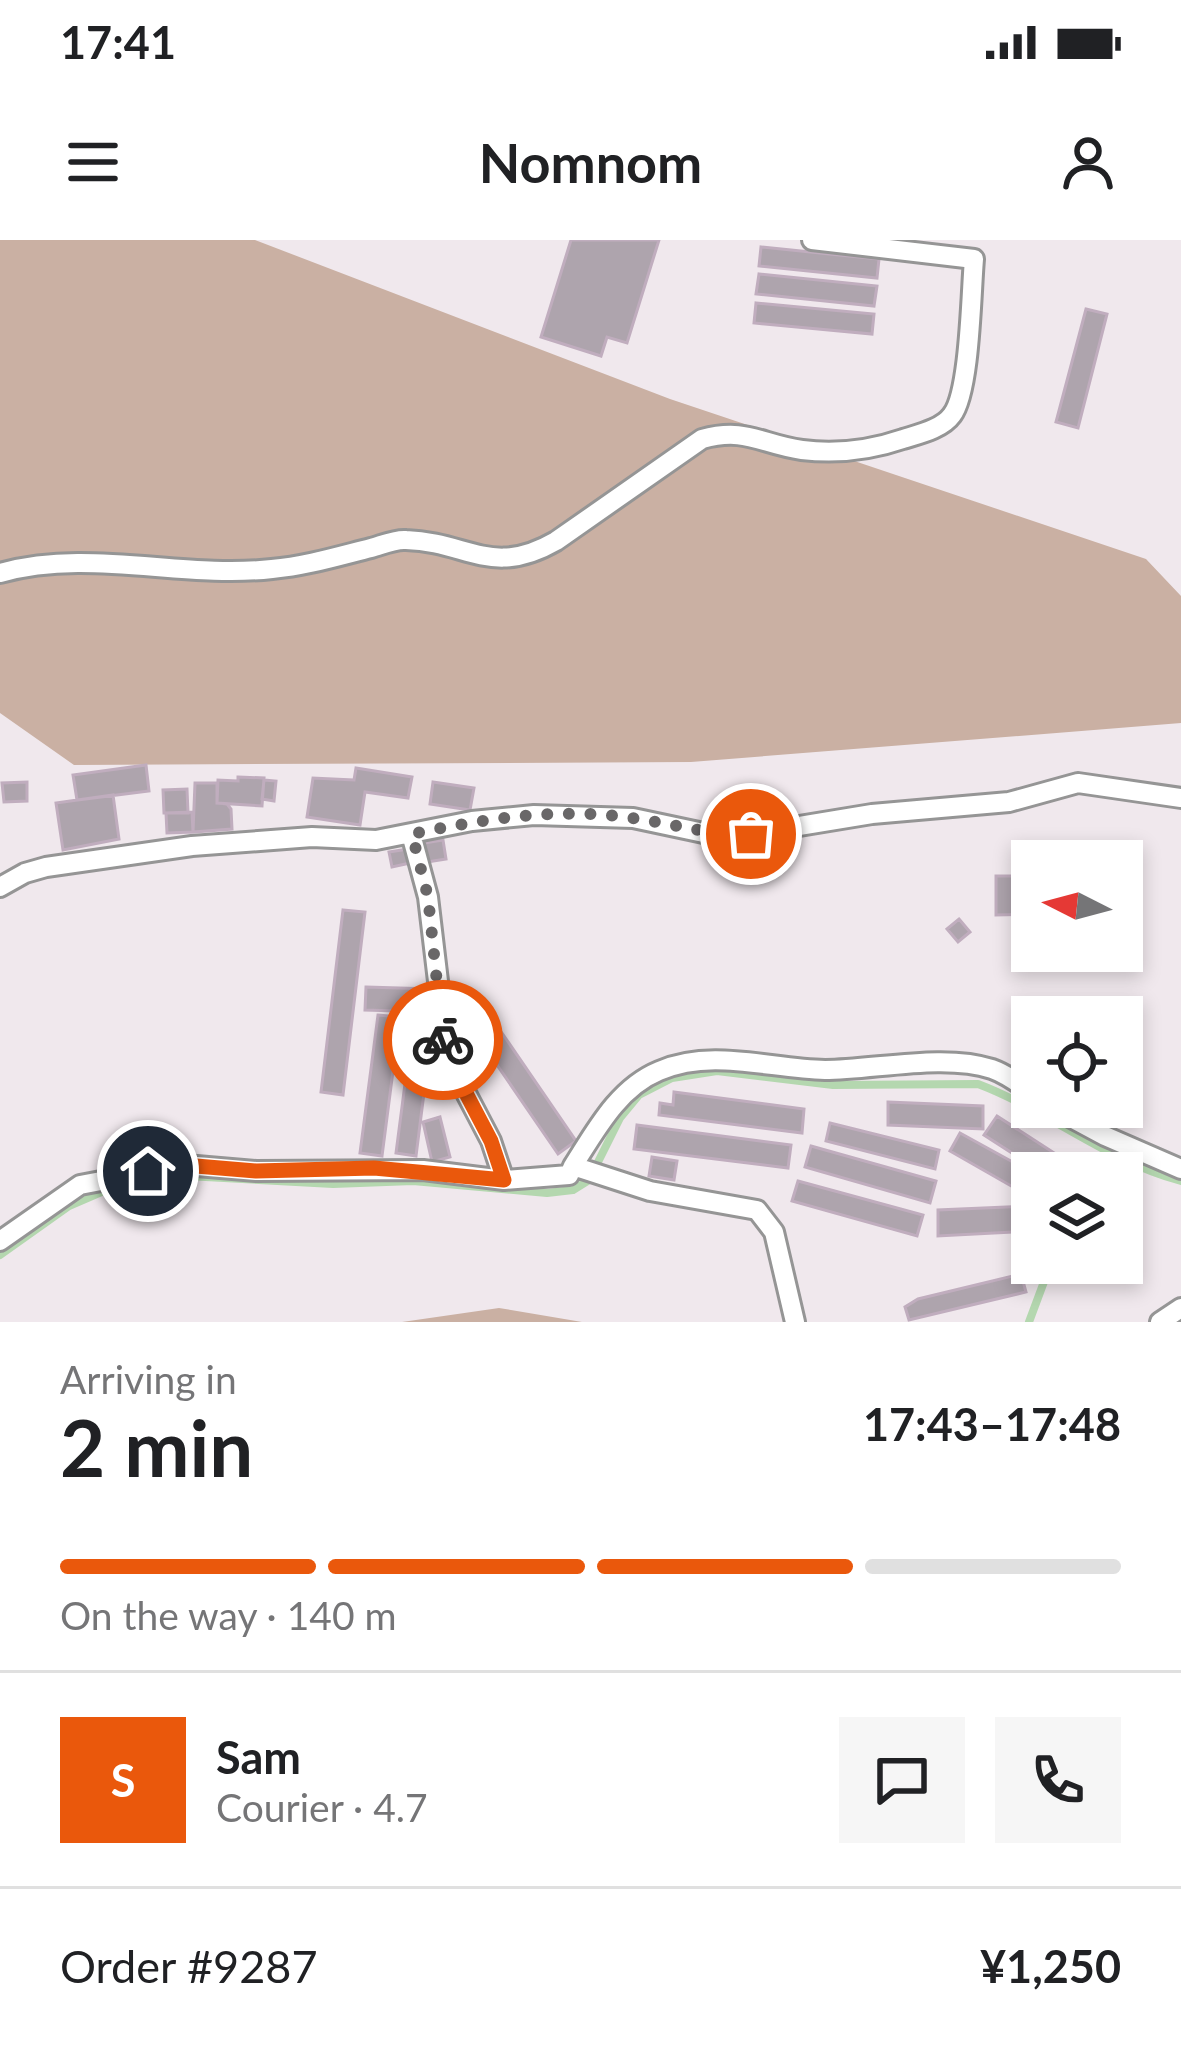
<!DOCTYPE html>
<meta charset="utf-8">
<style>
:root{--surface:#fff;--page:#f6f6f6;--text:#202124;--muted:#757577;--line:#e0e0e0;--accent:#ea580c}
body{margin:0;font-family:Lato,sans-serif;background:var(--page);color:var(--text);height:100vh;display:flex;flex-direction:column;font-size:45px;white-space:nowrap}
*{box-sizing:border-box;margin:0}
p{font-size:39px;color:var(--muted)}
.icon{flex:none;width:66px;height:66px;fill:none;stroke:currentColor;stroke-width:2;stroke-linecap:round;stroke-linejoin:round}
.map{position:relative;height:1082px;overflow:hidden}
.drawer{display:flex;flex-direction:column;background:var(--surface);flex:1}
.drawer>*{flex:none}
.needle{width:78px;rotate:276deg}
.buttons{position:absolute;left:1011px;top:600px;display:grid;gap:24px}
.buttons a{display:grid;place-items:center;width:132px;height:132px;border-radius:0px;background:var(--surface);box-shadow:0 6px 18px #0003;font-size:60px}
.pin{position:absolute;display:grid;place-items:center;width:102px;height:102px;color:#fff;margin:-51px;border:6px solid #fff;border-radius:50%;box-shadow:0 3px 12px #0007}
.courier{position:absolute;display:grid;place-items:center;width:120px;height:120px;margin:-60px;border:9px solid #ea580c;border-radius:50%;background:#fff;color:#222;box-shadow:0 3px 15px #0007}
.head em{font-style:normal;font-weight:700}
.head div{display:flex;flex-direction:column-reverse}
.head{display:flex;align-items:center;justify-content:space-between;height:204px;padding:0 60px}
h1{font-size:78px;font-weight:700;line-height:90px}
.bar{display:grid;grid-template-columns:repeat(4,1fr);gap:18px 12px;align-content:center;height:144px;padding:0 60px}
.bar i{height:15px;border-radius:9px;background:var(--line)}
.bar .active{background:var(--accent)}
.bar p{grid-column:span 4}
.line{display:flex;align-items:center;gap:30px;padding:0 60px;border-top:3px solid var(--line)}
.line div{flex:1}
.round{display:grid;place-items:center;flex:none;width:126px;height:126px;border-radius:0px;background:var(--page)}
.status{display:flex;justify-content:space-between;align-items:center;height:84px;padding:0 60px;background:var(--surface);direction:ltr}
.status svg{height:33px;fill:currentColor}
header{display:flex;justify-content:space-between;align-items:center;height:156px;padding:0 60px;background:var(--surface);font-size:54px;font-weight:700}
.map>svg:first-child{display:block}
</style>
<div class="status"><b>17:41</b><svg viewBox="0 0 49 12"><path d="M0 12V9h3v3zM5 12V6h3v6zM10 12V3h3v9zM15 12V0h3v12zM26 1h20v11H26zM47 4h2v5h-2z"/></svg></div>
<header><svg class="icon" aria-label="menu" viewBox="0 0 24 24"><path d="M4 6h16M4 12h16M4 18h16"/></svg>Nomnom<svg class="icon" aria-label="person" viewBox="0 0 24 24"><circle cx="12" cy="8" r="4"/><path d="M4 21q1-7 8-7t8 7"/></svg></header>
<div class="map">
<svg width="1181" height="1082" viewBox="0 0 1181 1082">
<rect width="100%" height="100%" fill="#f0e8ed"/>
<!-- forest -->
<path fill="#cab0a3" d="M0 0H255L670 159 1146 319 1181 356V483L691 522 74 525 0 473Z
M499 1068 582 1082H402Z"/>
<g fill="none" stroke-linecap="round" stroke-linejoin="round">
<!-- stream -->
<path stroke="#b4d7af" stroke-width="8" d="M0 1015 69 966 113 947 187 936 333 944 413 941 547 953 573 950 589 940 620 878 639 855 672 838 717 831 833 845 978 844C1049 871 1104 920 1181 941
M1029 1082 1051 1023"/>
</g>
<!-- building -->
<path fill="#aea4ad" stroke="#c0adbe" stroke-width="3" d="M571 0H659L627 103 607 97 601 116 541 97Z
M761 7 879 19 877 38 759 26Z
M759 34 877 46 874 66 756 54Z
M756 63 874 74 872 94 754 83Z
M1086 69 1107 74 1078 188 1056 182Z
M146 525 149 551 77 560 73 535Z
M356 528 412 537 408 558 365 552 360 585 307 577 313 538 354 540Z
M238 537 264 538 262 566 217 563 218 540 238 541Z
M264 540 276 541 274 561 262 559Z
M27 542V561L4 562 2 543Z
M433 542 474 548 470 570 430 564Z
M195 543H217V563L227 564 231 569 232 589 193 592Z
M187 549 188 573H164L163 550Z
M113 555 119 599 63 610 56 563Z
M192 572 193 592 167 593 166 573Z
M443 600 446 619 427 622 424 603Z
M408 609 410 623 392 627 389 612Z
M996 636H1032V674L996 675Z
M343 670 365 672 343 855 321 852Z
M959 679 970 692 958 702 947 689Z
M366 747 432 749 431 772 365 770Z
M418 772 434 774 416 916 396 913 413 782H416Z
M378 775 400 777 382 916 360 913Z
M502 793 576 901 558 914 484 806Z
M674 852 804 869 802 893 659 875 660 863 673 865Z
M888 862 983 866V889L888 885Z
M997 876 1085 933H1043L984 895Z
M440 877 450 917 432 922 423 882Z
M830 883 939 910 935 929 826 901Z
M637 885 791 905 788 928 634 909Z
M960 893 1031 932 1020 951 950 911Z
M811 906 936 941 930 963 805 927Z
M652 917 677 921 674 940 649 936Z
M798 941 923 975 917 996 792 961Z
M1032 966V991L938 996V970Z
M1021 1034 1026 1052 909 1080 905 1067 918 1059Z"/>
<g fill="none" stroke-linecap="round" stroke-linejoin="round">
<!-- street casing -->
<g stroke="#959595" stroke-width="24">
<path id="street" d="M0 333C89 308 181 339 272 329 306 326 339 316 371 308 382 305 395 299 406 300 468 302 492 338 556 301L702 199C746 187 760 204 802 210 835 214 871 210 903 199 919 194 942 189 952 175 970 152 971 53 974 19L812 0
M411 594 428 657 447 817 491 901 504 940
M0 647 25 633 46 627 192 606 312 597 376 600 472 581 534 575 633 578 713 595 751 594 872 574 1009 562 1078 543 1181 558
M1051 867 1105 896 1181 929
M573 926C596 890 618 848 659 831 712 808 770 829 825 830 874 830 944 813 992 829 1006 834 1020 844 1032 853
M0 1001 80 945 185 925 256 931 423 930 504 940 569 935 573 926 650 951 757 970 774 992 795 1082
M1160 1082 1181 1068"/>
</g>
<!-- street -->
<use href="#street" stroke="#fff" stroke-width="18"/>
</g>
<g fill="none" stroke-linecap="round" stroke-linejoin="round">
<!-- done -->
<path stroke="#696768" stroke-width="12" stroke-dasharray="0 21.6" d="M443 800 428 657 412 594C484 579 558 567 632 578 673 584 709 595 751 594"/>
<!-- route -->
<path stroke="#ea580c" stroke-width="15" d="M148 931 184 925 256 931 374 928 504 940 491 901 447 817 443 800"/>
</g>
</svg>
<div class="buttons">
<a><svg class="needle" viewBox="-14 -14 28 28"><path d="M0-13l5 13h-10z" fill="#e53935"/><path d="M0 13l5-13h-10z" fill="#757577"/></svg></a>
<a><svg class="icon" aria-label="locate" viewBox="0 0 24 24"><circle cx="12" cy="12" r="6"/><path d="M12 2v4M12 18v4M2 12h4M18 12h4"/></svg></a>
<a><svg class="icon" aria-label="layers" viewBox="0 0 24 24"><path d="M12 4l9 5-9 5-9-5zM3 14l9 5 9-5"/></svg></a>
</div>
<div class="pin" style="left:751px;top:594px;background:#ea580c"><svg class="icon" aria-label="bag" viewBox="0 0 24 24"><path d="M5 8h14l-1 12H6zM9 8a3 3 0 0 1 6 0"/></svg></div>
<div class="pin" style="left:148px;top:931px;background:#1f2937"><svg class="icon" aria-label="home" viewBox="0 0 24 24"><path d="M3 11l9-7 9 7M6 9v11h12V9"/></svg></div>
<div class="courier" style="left:443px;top:800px"><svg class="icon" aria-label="bike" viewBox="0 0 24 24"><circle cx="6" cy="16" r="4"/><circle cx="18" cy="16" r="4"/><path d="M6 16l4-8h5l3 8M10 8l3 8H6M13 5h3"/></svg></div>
</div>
<section class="drawer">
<div class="head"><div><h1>2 min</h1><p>Arriving in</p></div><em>17:43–17:48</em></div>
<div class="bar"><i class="active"></i><i class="active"></i><i class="active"></i><i></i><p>On the way · 140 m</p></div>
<div class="line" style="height:216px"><b class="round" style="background:var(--accent);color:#fff">S</b><div><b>Sam</b><p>Courier · 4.7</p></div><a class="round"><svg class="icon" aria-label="chat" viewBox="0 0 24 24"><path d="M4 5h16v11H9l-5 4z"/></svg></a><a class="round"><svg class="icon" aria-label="phone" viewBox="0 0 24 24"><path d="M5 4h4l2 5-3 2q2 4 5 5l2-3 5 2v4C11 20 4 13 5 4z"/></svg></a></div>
<div class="line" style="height:156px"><div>Order #9287</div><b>¥1,250</b></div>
</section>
